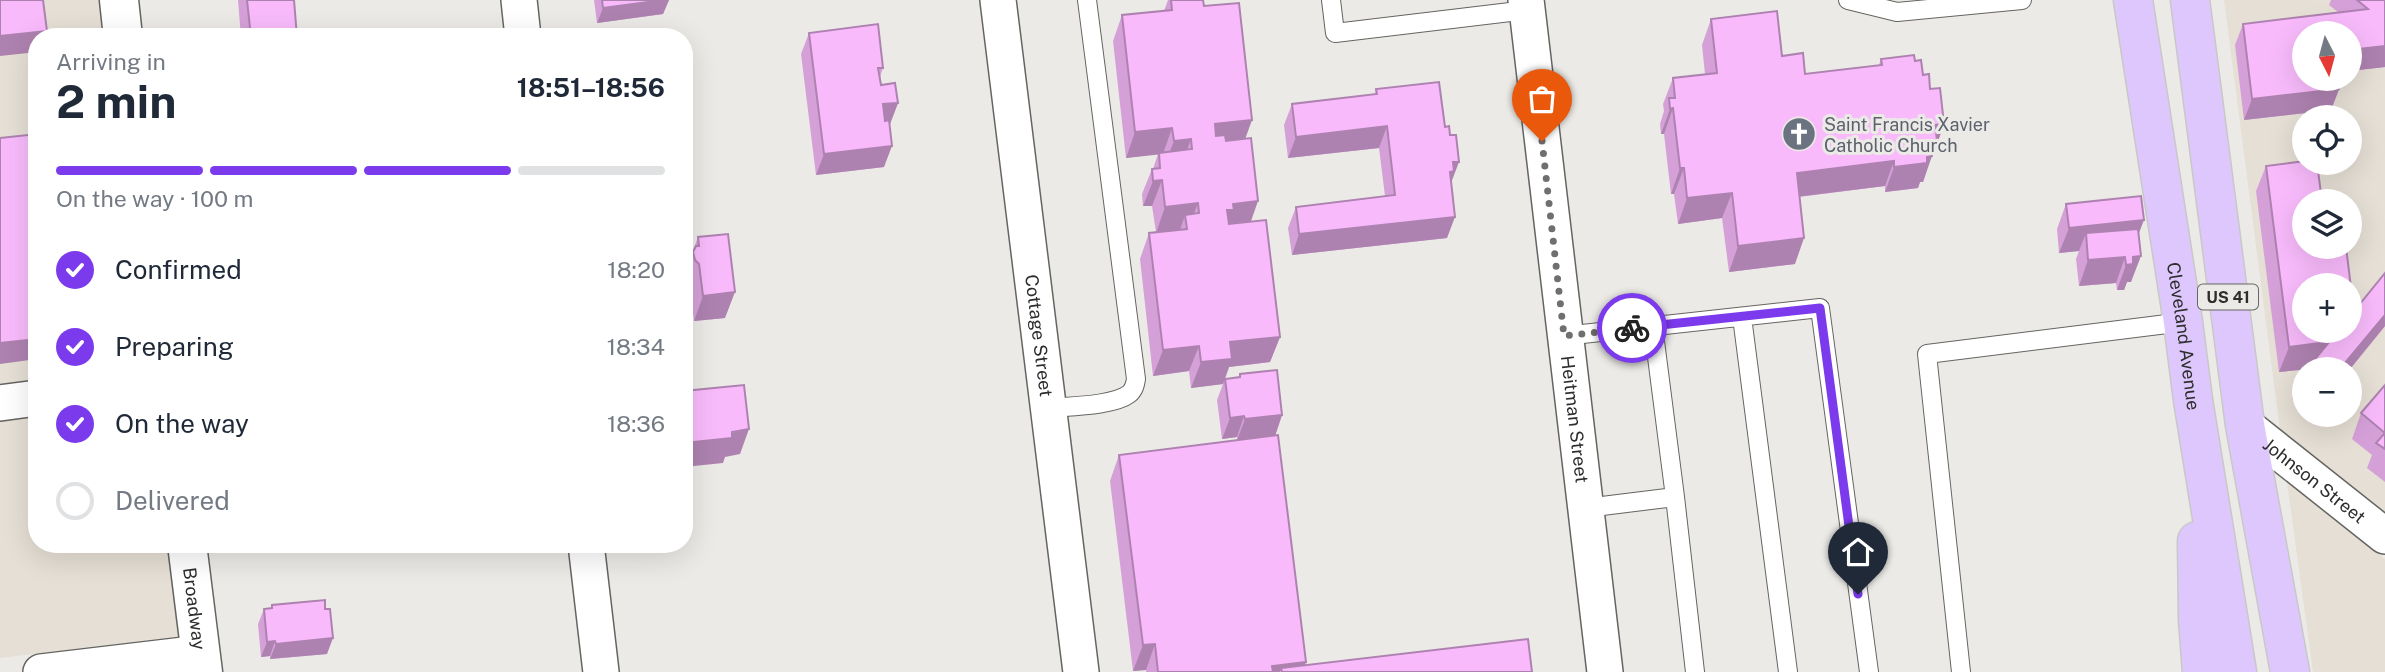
<!DOCTYPE html>
<meta charset="utf-8">
<style>
:root{--surface:#fff;--page:#f6f6f7;--text:#1f2937;--muted:#747a83;--line:#e0e1e3;--accent:#7c3aed}
body{margin:0;font-family:"Public Sans",sans-serif;background:var(--page);color:var(--text);height:100vh;display:flex;flex-direction:column;font-size:26px;white-space:nowrap}
*{box-sizing:border-box;margin:0}
p{font-size:23px;color:var(--muted)}
.icon{flex:none;width:38px;height:38px;fill:none;stroke:currentColor;stroke-width:2;stroke-linecap:round;stroke-linejoin:round}
.map{position:relative;flex:1;overflow:hidden}
.drawer{position:absolute;left:28px;top:28px;width:665px;height:525px;display:flex;flex-direction:column;background:var(--surface);border-radius:28px;box-shadow:0 7px 28px #0002}
.drawer>*{flex:none}
.needle{width:46px;rotate:174deg}
.tools{position:absolute;left:2292px;top:21px;display:grid;gap:14px}
.tools a{display:grid;place-items:center;width:70px;height:70px;border-radius:50%;background:var(--surface);box-shadow:0 7px 28px #0002;font-size:35px}
.pin{position:absolute;display:grid;place-items:center;width:60px;height:60px;color:#fff;margin:-72px -30px;border-radius:50% 50% 50% 0;rotate:-45deg;box-shadow:0 0 7px #0007}
.pin .icon{rotate:45deg}
.courier{position:absolute;display:grid;place-items:center;width:70px;height:70px;margin:-35px;border:5px solid #7c3aed;border-radius:50%;background:#fff;color:#222;box-shadow:0 2px 9px #0007}
.overview em{font-style:normal;font-weight:700}
.overview div{display:flex;flex-direction:column-reverse}
.overview{display:flex;align-items:center;justify-content:space-between;height:119px;padding:0 28px}
h1{font-size:46px;font-weight:700;line-height:52px}
.bar{display:grid;grid-template-columns:repeat(4,1fr);gap:10px 7px;align-content:center;height:84px;padding:0 28px}
.bar i{height:9px;border-radius:5px;background:var(--line)}
.bar .current{background:var(--accent)}
.bar p{grid-column:span 4}
ol{padding:0 28px;list-style:none}
li{display:flex;align-items:center;gap:21px;height:77px}
li p{margin-inline-start:auto}
li .icon{padding:7px;border-radius:50%;background:var(--accent);color:#fff;stroke-width:4}
li:last-child{color:var(--muted)}
li i{width:38px;height:38px;border:4px solid var(--line);border-radius:50%}
.map>svg:first-child{display:block}
</style>
<div class="map">
<svg width="2385" height="672" viewBox="0 0 2385 672">
<rect width="100%" height="100%" fill="#ebeae6"/>
<!-- built -->
<path fill="#e5dfd5" fill-rule="evenodd" d="M0 0H102L106 37H37V544H170L181 636 0 658Z
M2224 0H2385V513L2280 430ZM2305 33H2350V79H2305ZM2305 117H2350V163H2305ZM2305 201H2350V247H2305ZM2305 285H2350V331H2305ZM2305 369H2350V415H2305Z
M2287 482 2385 559V672H2313Z"/>
<g fill="none" stroke-linecap="round" stroke-linejoin="round">
<!-- lane casing -->
<g stroke="#656461" stroke-width="20">
<path id="lane" d="M1331 0 1335 33 1527 10
M1848 0 1897 12 2022 0
M1742 317 1788 672
M1653 326 1675 497
M1564 336 1820 308 1869 672
M1049 408C1069 406 1113 406 1129 394 1134 390 1135 385 1136 379L1087 0
M1586 508 1675 497 1695 672
M1961 672 1927 354 2183 322"/>
</g>
<!-- street casing -->
<g stroke="#656461" stroke-width="38">
<g id="street">
<path d="M519 0 523 37"/>
<path id="s1" d="M998 0 1081 672"/>
<path id="s2" d="M1526 0 1605 672"/>
<path d="M0 403 37 398"/>
<path id="s3" d="M2245 425 2385 536"/>
<path d="M586 544 601 672"/>
<path d="M41 672 201 653"/>
</g>
</g>
<!-- secondary casing -->
<g stroke="#656461" stroke-width="41">
<g id="secondary">
<path d="M119 0 123 37"/>
<path id="s4" d="M187 544 203 672"/>
</g>
</g>
<!-- primary casing -->
<g stroke="#c8c8c8" stroke-width="41">
<g id="primary">
<path id="s5" d="M2133 0 2183 322 2193 400 2237 672"/>
<path d="M2190 0 2245 425 2290 672"/>
<path d="M2197 541 2198 620 2202 672"/>
</g>
</g>
<!-- lane -->
<use href="#lane" stroke="#fff" stroke-width="18"/>
<!-- street -->
<use href="#street" stroke="#fff" stroke-width="35"/>
<!-- secondary -->
<use href="#secondary" stroke="#fff" stroke-width="38"/>
<!-- primary -->
<use href="#primary" stroke="#ddc7fd" stroke-width="38"/>
</g>
<!-- wall -->
<path fill="#d5a0d8" d="M238 0H294L297 37H241Z
M594 0H669L663 14 597 23Z
M1168 0H1203L1204 6 1245 139 1251 221 1280 337 1270 362 1229 367 1225 379 1239 377 1240 374 1282 415 1275 436 1306 662 1305 665 1532 672H1146V670L1133 671 1110 481 1119 455 1237 440V437L1222 439 1217 400 1223 384 1191 388 1189 371 1153 376 1140 259 1149 233 1156 232 1152 206H1143L1142 194 1152 169H1153L1158 154 1126 158 1113 41 1122 15 1164 11Z
M2331 0H2385V67L2350 71V33L2343 79 2331 110 2244 120 2235 45 2243 24 2338 12 2329 5Z
M1711 19 1782 56 1805 74 1879 65 1881 59 1915 61 1930 89 1944 124 1935 150H1933L1932 153 1923 182H1920L1918 188 1885 192V186L1799 197 1795 264 1729 272 1722 218 1678 224 1674 194H1671L1664 134H1661L1660 124 1664 111 1663 104 1673 78 1705 74 1702 45Z
M809 33 883 68 880 77 881 85 898 103 890 124 884 167 816 175 801 54Z
M1376 89 1451 183 1447 238 1292 255 1288 228 1296 207 1385 196 1379 148 1288 158 1284 125 1292 104 1375 94Z
M2266 166 2305 285 2350 331 2385 273V326L2350 369H2305L2279 372 2256 191Z
M2066 204 2139 234 2131 282H2127L2124 290H2117L2116 283 2079 286 2076 259 2079 251 2059 253 2057 229Z
M698 237 725 318 694 321 690 290 685 286 684 275Z
M2305 372V409L2292 399 2300 377Z
M2385 385V482L2367 468 2372 455 2352 439 2361 413Z
M272 605 327 654 270 659V656L261 657 258 624 264 609 271 608Z"/>
<!-- shaded-wall -->
<path fill="#ae82b0" d="M663 0H669L663 14 597 23 603 8Z
M47 31 45 37H37V52L0 56V36Z
M2385 46V67L2350 71V50Z
M2335 79H2343L2331 110 2244 120 2252 99Z
M898 103 890 124 875 126 883 104Z
M1673 108 1664 134H1661L1670 109Z
M1252 120 1243 145 1205 149 1215 124Z
M1944 124 1935 150H1933L1931 156H1932L1923 182H1920L1918 188 1885 192 1894 167 1935 125Z
M1387 126 1379 148 1288 158 1296 137Z
M1172 128 1163 154 1126 158 1135 132Z
M1191 139 1182 164 1164 166 1174 141Z
M892 146 884 167 816 175 824 154Z
M1894 161 1885 186 1787 198 1797 173Z
M1453 162H1459L1451 183 1442 193Z
M1680 168H1684L1674 194H1671Z
M1162 180 1152 206H1143L1153 181Z
M1732 193 1722 218 1678 224 1687 198Z
M1258 201 1249 227 1227 229V210L1233 204Z
M1198 203 1188 229 1185 215 1180 230 1156 233 1165 207Z
M1455 217 1447 238 1292 255 1299 234Z
M2144 220 2134 246 2086 233 2079 251 2059 253 2069 228Z
M1804 238 1795 264 1729 272 1738 246Z
M2141 256 2131 282H2127L2124 290H2117L2126 265 2133 257Z
M2125 257 2116 283 2079 286 2088 260Z
M735 292 725 318 694 321 703 296Z
M2385 315V326L2350 369H2340Z
M2330 331H2342L2311 369 2279 372 2289 347Z
M1280 337 1270 362 1229 367 1223 384 1191 388 1201 362 1230 342Z
M37 339V359L0 364V343Z
M1199 346 1189 371 1153 376 1163 350Z
M1282 415 1275 436 1237 440 1245 419Z
M1244 416 1237 437 1222 439 1230 418Z
M749 429 740 454 725 457 723 463 684 467V443Z
M333 638 327 654 270 659 276 644Z
M275 641 270 656 261 657 267 642Z
M1155 644 1146 670 1133 671 1143 645Z
M1306 662 1302 672 1281 668 1280 672H1270L1272 666Z"/>
<!-- building -->
<path fill="#f8bafb" stroke="#ae82b0" stroke-width="2" d="M0 0H43L47 31 0 36Z
M247 0H294L297 37H251Z
M602 0H663L603 8Z
M1171 0H1203L1204 6 1239 3 1252 120 1215 124 1216 136 1225 135 1226 141 1251 138 1258 201 1233 204 1234 210H1227L1229 224 1266 220 1280 337 1230 342 1232 359 1201 362 1199 346 1163 350 1149 233 1187 229 1185 215 1199 213 1198 203 1165 207 1162 180 1153 181 1152 169 1160 168 1159 153 1192 149 1191 139 1174 141 1172 128 1135 132 1122 15 1172 10Z
M2357 0H2385V46L2350 50V33H2305V79H2337L2339 89 2252 99 2243 24 2368 9Z
M1777 11 1782 56 1803 53 1805 74 1882 65 1881 59 1914 55 1915 61 1921 60 1923 75 1929 74 1930 89 1940 88 1944 124 1935 125 1937 140 1931 141 1932 156 1927 157V163L1894 167V161L1797 173 1804 238 1738 246 1732 193 1687 198 1684 168H1680L1673 108 1670 109 1669 98H1675L1673 78 1717 73 1711 19Z
M878 24 883 68H878L881 85 895 83 898 103 883 104 885 121 889 120 892 146 824 154 809 33Z
M1439 82 1445 127 1449 126 1450 135H1456L1459 162H1453L1454 171 1450 172 1455 217 1299 234 1296 207 1395 195 1387 126 1296 137 1292 104 1377 94 1376 89Z
M37 134V339L0 343V138Z
M2305 161V163H2317L2322 201H2329H2305V247H2346L2353 304 2350 307V285H2305V331H2330L2320 343 2289 347 2266 166Z
M2141 196 2144 220 2069 228 2066 204Z
M2138 229 2141 256 2133 257V264L2126 265 2125 257 2088 260 2086 233Z
M728 234 735 292 703 296 699 264 695 260 693 252 696 246H699L698 237Z
M2385 273V315L2340 369H2307L2338 331H2350V316Z
M1277 370 1282 415 1245 419 1244 416 1230 418 1225 379 1240 377V374Z
M2305 372V381L2300 377Z
M744 385 749 429 732 432V438L684 443V391Z
M2385 385V449L2376 443 2385 433 2361 413Z
M1278 435 1306 662 1272 666 1273 672H1158L1155 644 1143 645 1119 455Z
M325 600V609H330L333 638 276 644 275 641 267 642 264 609 272 608V605Z
M1528 639 1532 672H1282L1281 668Z"/>
<g fill="none" stroke-linecap="round" stroke-linejoin="round">
<!-- done -->
<path stroke="#706f6d" stroke-width="7" stroke-dasharray="0 12.6" d="M1542 141 1564 336 1632 328"/>
<!-- route -->
<path stroke="#7c3aed" stroke-width="9" d="M1632 328 1820 308 1858 594"/>
</g>
<!-- icons -->
<defs>
<g id="church-disc" transform="scale(1.75)"><circle r="9.5" fill="#6b7280" stroke="#ebeae6"/><path d="M-1.2-6h2.4v3.5h3.3v2.4h-3.3V6h-2.4V-.1h-3.3v-2.4h3.3Z" fill="#fff"/></g>
</defs>
<g fill-rule="evenodd">
<use href="#church-disc" x="1799" y="134"/>
</g>
<g text-anchor="middle" dominant-baseline="central" stroke-width="6" stroke-linejoin="round" paint-order="stroke">
<!-- shield labels -->
<rect fill="#ebeae6" stroke="#666664" stroke-width="2" x="2198" y="284.5" width="60" height="25" rx="5"/>
<g font-size="16" font-weight="bold" fill="#2d2d2c">
<text x="2228" y="297">US 41</text>
</g>
<!-- worship labels -->
<g font-size="18" fill="#5b616d" stroke="#ebeae6" text-anchor="start">
<text x="1824" y="124">Saint Francis Xavier<tspan x="1824" dy="21">Catholic Church</tspan></text>
</g>
<!-- street labels -->
<g font-size="18" fill="#2d2d2c" stroke="#ebeae6">
<text stroke="none"><textPath href="#s1" startOffset="338">Cottage Street</textPath></text>
<text stroke="none"><textPath href="#s5" startOffset="340">Cleveland Avenue</textPath></text>
<text stroke="none"><textPath href="#s2" startOffset="422">Heitman Street</textPath></text>
<text stroke="none"><textPath href="#s3" startOffset="89">Johnson Street</textPath></text>
<text stroke="none"><textPath href="#s4" startOffset="65">Broadway</textPath></text>
</g>
</g>
</svg>
<div class="tools">
<a><svg class="needle" viewBox="-14 -14 28 28"><path d="M0-13l5 13h-10z" fill="#e53935"/><path d="M0 13l5-13h-10z" fill="#747a83"/></svg></a>
<a><svg class="icon" aria-label="locate" viewBox="0 0 24 24"><circle cx="12" cy="12" r="6"/><path d="M12 2v4M12 18v4M2 12h4M18 12h4"/></svg></a>
<a><svg class="icon" aria-label="layers" viewBox="0 0 24 24"><path d="M12 4l9 5-9 5-9-5zM3 14l9 5 9-5"/></svg></a>
<a>+</a>
<a>−</a>
</div>
<div class="pin" style="left:1542px;top:141px;background:#ea580c"><svg class="icon" aria-label="bag" viewBox="0 0 24 24"><path d="M5 8h14l-1 12H6zM9 8a3 3 0 0 1 6 0"/></svg></div>
<div class="pin" style="left:1858px;top:594px;background:#1f2937"><svg class="icon" aria-label="home" viewBox="0 0 24 24"><path d="M3 11l9-7 9 7M6 9v11h12V9"/></svg></div>
<div class="courier" style="left:1632px;top:328px"><svg class="icon" aria-label="bike" viewBox="0 0 24 24"><circle cx="6" cy="16" r="4"/><circle cx="18" cy="16" r="4"/><path d="M6 16l4-8h5l3 8M10 8l3 8H6M13 5h3"/></svg></div>
<section class="drawer">
<div class="overview"><div><h1>2 min</h1><p>Arriving in</p></div><em>18:51–18:56</em></div>
<div class="bar"><i class="current"></i><i class="current"></i><i class="current"></i><i></i><p>On the way · 100 m</p></div>
<ol>
<li><svg class="icon" aria-label="check" viewBox="0 0 24 24"><path d="M5 12l5 5 9-10"/></svg>Confirmed<p>18:20</p></li>
<li><svg class="icon" aria-label="check" viewBox="0 0 24 24"><path d="M5 12l5 5 9-10"/></svg>Preparing<p>18:34</p></li>
<li><svg class="icon" aria-label="check" viewBox="0 0 24 24"><path d="M5 12l5 5 9-10"/></svg>On the way<p>18:36</p></li>
<li><i></i>Delivered</li>
</ol>
</section>
</div>
